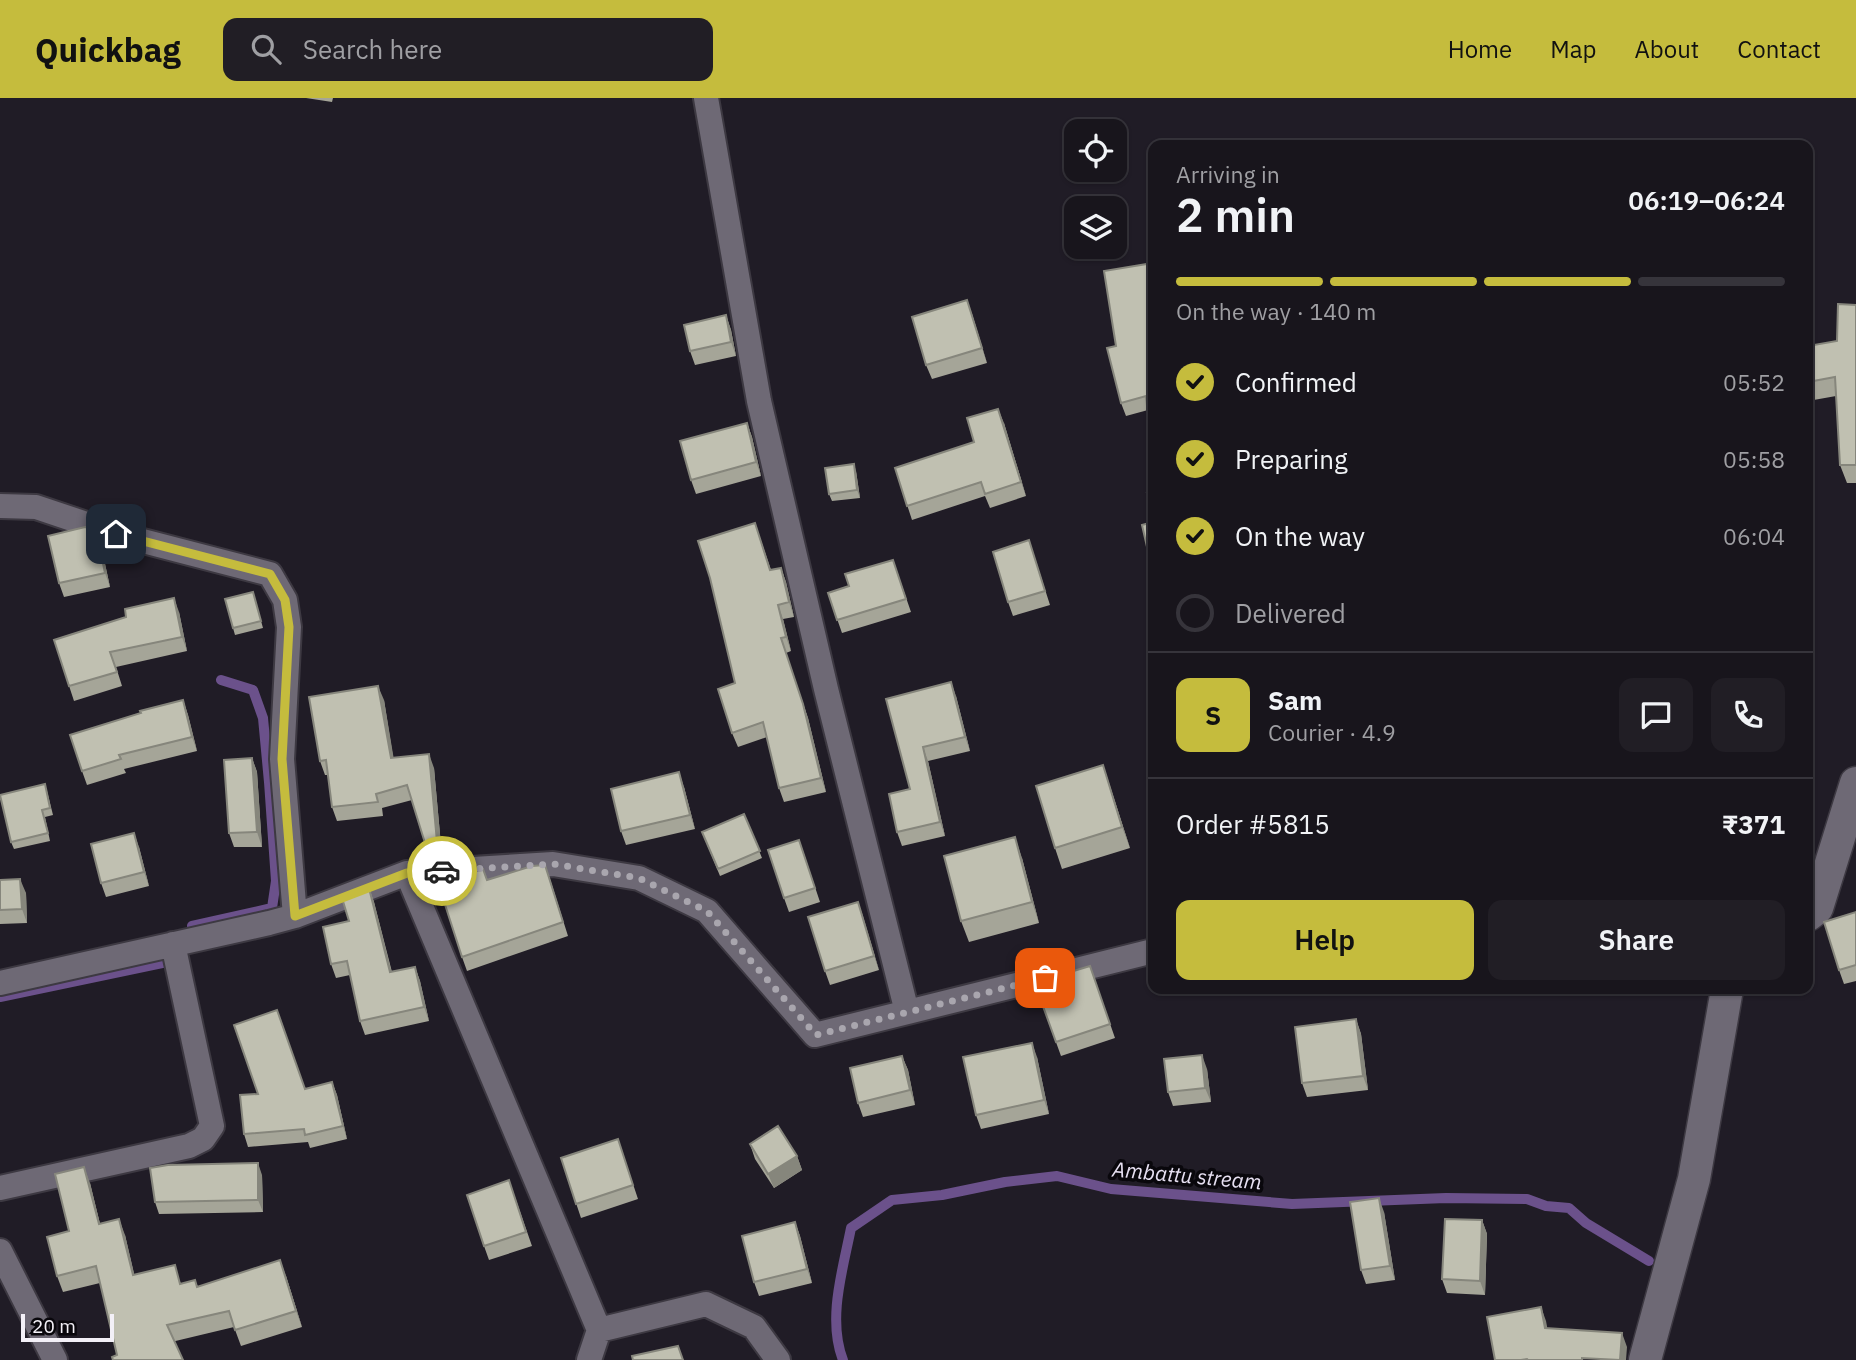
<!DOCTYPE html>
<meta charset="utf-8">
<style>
:root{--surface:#18151c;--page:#211e25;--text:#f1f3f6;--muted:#9f9fa3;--line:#36343b;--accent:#c5bc3d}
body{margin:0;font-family:"IBM Plex Sans",sans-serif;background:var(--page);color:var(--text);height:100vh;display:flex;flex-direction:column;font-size:26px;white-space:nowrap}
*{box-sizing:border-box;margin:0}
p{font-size:23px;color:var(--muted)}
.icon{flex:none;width:38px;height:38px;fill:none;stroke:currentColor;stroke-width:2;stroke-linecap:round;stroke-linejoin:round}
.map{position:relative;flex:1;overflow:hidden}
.details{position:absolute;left:1148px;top:42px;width:665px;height:854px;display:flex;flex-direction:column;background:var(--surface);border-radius:14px;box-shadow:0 2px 5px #0004,0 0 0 2px var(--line)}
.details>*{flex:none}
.fabs{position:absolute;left:1064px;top:21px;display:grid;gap:14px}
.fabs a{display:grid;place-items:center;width:63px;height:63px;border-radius:14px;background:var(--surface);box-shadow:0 2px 5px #0004,0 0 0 2px var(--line);font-size:35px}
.scale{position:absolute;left:21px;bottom:18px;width:93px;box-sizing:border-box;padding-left:7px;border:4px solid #f3f0f7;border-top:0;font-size:19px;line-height:24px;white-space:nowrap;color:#f3f0f7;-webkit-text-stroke:5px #09070c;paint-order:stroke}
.pin{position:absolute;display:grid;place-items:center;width:60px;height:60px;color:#fff;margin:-30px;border-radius:14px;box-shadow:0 4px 10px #0006}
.courier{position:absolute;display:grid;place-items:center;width:70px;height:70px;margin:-35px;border:5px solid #c5bc3d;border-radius:50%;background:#fff;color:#222;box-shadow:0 2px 9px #0007}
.overview em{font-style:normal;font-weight:600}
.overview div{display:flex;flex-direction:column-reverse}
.overview{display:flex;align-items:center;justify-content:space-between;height:119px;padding:0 28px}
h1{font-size:46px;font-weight:600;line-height:52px}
.bar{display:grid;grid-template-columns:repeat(4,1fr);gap:10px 7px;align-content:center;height:84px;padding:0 28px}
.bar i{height:9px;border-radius:5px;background:var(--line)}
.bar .on{background:var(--accent)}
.bar p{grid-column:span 4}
.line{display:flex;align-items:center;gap:18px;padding:0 28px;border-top:2px solid var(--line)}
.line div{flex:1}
.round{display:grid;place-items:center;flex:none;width:74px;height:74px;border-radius:14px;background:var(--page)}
ol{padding:0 28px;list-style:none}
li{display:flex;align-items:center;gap:21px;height:77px}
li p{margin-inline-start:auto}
li .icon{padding:7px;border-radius:50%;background:var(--accent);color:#111;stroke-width:4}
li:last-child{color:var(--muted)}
li i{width:38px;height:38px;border:4px solid var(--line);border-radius:50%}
.cta{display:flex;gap:14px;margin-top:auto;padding:14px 28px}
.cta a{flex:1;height:80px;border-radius:14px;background:var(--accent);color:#111;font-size:28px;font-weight:600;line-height:80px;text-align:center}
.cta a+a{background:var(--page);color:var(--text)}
header{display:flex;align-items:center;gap:42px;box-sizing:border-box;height:98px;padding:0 35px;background:var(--accent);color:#111}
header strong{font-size:33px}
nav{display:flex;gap:38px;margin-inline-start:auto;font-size:24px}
.search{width:490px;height:63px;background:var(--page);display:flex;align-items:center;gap:18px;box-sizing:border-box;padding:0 24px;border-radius:14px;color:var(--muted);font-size:26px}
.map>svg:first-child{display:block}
</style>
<header>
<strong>Quickbag</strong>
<div class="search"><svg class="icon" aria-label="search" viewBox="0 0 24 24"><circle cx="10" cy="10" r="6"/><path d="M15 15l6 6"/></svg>Search here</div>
<nav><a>Home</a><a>Map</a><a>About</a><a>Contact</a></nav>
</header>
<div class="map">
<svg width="1856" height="1262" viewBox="0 0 1856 1262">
<rect width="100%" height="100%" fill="#201c26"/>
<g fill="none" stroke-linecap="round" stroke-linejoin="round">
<!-- stream -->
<path stroke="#6b518b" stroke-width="10" d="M192 828 272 810 276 783 269 684 263 620 253 592 221 582
M0 899 167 864
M843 1262C827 1221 843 1171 851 1130L892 1102 942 1097 1005 1084 1057 1078 1111 1091 1292 1106 1446 1100 1527 1101 1546 1108 1569 1110 1586 1125 1649 1163"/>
<!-- minor casing -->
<g stroke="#3d3942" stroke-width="28">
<path id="minor" d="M706 0 759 303 826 591 907 914
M0 408 36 409 116 436 270 476 285 502 289 529 282 661 295 818
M407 775 599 1232
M0 885 269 825 295 818 407 775 553 766 639 780 707 813 815 937 1153 853
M0 1090 189 1048 203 1041 212 1028 173 846
M0 1153 55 1262
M589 1262 599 1232 706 1206 754 1229 778 1262"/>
</g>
<!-- tertiary casing -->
<g stroke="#3d3942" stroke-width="35">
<path id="tertiary" d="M1808 817 1817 810 1856 685
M1645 1262 1694 1081 1727 891"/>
</g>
<!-- minor -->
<use href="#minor" stroke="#6e6975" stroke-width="24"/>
<!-- tertiary -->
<use href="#tertiary" stroke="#6e6975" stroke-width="32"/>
</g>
<!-- wall -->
<path fill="#a5a598" d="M306 0H333L332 4Z
M1153 165V354L1151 348 1148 312 1126 318 1121 305 1116 248Z
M1856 207V385H1847L1840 367 1836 298 1808 303V248L1837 243Z
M972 216 987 265 932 281 926 267Z
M726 217 731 232 736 258 695 267 690 253Z
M747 325 752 339 761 378 696 396 691 382Z
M1004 325 1026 398 990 410 985 398 912 422 895 370 974 344Z
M856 373 860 400 832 403 829 396Z
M755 425 771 472 781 470 786 484 794 519 783 521 791 553 786 555 808 620 826 694 784 704 779 690 767 639 738 649 732 635Z
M96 432 101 447 110 489 64 499 59 485Z
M1034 457 1050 507 1013 518 1008 504Z
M893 462 911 514 842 535 828 495 849 488Z
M253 494 263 530 235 537 233 530Z
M179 514 187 553 116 569 122 588 74 603 54 542Z
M956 598 970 653 928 663 945 738 902 748 897 734 910 691 886 601Z
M183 602 188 617 197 653 124 671 126 675 87 687 82 673Z
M384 602 393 659 434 670 442 758 431 759 412 702 382 710 383 718 337 723 332 709 328 677H325L320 663Z
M252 660 257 674 262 749H234L229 735Z
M1103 667 1130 750 1062 771 1055 750Z
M684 689 695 731 626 747 621 733Z
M47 693 53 717 45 719 50 743 14 751 11 744Z
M744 716 762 760 720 778 702 734Z
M139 749 149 788 106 799 101 785Z
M804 756 820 804 789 814 784 800Z
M1022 760 1039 825 969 844 961 823Z
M550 781 568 838 467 873 462 859 487 782Z
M0 782 26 795 27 825 0 826Z
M369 790 374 804 392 874 415 869 420 883 429 923 365 937 360 923 350 877 336 880 331 866 349 823Z
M858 804 879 872 830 887 825 873Z
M1856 814V883L1844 886 1839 872Z
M1090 868 1115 940 1061 958 1040 900 1062 892Z
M1356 921 1361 936 1368 992 1307 999 1302 985Z
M902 958 908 972 915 1007 863 1019 858 1005Z
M1037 959 1049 1016 981 1031 976 1017Z
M1207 971 1211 1004 1173 1008 1168 994Z
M332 984 337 997 347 1041 310 1050 308 1044 248 1049 244 1036 305 991Z
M618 1041 638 1101 581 1120 561 1060Z
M750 1046 797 1058 802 1072 774 1090 755 1061Z
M262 1077 263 1114 159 1116 155 1104Z
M509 1082 532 1148 489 1162 484 1148Z
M90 1085 100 1126 125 1137 134 1176 198 1189 286 1178 302 1229 241 1248 234 1229 117 1257 100 1185 63 1194 57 1178 69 1133Z
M1384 1114 1395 1182 1366 1186 1361 1172Z
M1482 1122 1487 1136 1485 1197 1447 1195 1442 1181Z
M795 1124 800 1138 812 1185 759 1198 754 1184Z"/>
<!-- shaded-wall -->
<path fill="#86867c" d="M967 202 972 216 987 265 982 250Z
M726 217 731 232 736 258 731 244Z
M998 311 1004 325 1026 398 1021 384Z
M747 325 752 339 761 378 756 364Z
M854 366 856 373 860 400 857 392Z
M96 432 101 447 110 489 105 475Z
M781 470 786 484 794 519 789 504Z
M174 500 179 514 187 553 182 539Z
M778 507 783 521 791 553 786 539Z
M781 540 808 620 826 694 821 680Z
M951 584 956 598 970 653 965 639Z
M378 588 384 602 396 674 391 660Z
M183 602 188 617 197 653 192 639Z
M923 649 928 663 945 738 940 724Z
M429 656 434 670 442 758 437 744Z
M252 660 257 674 262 749 257 734Z
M1103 667 1110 688 1130 750 1122 729Z
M679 674 684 689 695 731 690 717Z
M134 735 139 749 149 788 144 774Z
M1015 739 1022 760 1039 825 1032 804Z
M20 781 26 795 27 825 22 811Z
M369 790 374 804 395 888 390 874Z
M858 804 863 818 879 872 874 858Z
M415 869 420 883 429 923 424 909Z
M1356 921 1361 936 1368 992 1363 978Z
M1032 945 1037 959 1049 1016 1044 1002Z
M1202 957 1207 971 1211 1004 1205 990Z
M902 958 908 972 915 1007 910 992Z
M332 984 337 997 347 1041 343 1028Z
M797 1058 802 1072 774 1090 768 1076Z
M258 1065 262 1077 263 1114 258 1102Z
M84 1069 90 1085 104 1142 99 1126Z
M1379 1100 1384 1114 1395 1182 1390 1168Z
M119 1121 125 1137 138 1192 133 1177Z
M1482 1122 1487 1136 1485 1197 1480 1183Z
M795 1124 800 1138 812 1185 807 1171Z
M280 1162 286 1178 302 1229 296 1213Z
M1541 1209 1546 1223 1550 1244 1545 1230Z
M1622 1235 1627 1249 1626 1262H1620Z"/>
<!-- building -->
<path fill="#c0c0b1" stroke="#86867c" stroke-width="2" d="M1153 165V348H1151L1146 298 1121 305 1107 250 1116 248 1104 173Z
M967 202 982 250 926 267 912 219Z
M1838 206 1856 207V367H1840L1835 279 1808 284V248L1837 243Z
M726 217 731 244 690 253 684 227Z
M998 311 1021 384 985 396 981 384 907 408 895 370 974 344 967 320Z
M747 325 756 364 691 382 680 343Z
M854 366 857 392 829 396 825 370Z
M1153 394V419L1147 395Z
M1153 424V461L1150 462 1142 427Z
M755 425 770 472 781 470 789 504 778 507 786 539 781 540 803 606 821 680 779 690 763 624 732 635 718 591 735 585 710 480 698 443Z
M85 429 96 432 105 475 59 485 48 438Z
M1029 442 1045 493 1008 504 993 454Z
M893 462 906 501 837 522 828 495 849 488 845 476Z
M253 494 261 523 233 530 225 501Z
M174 500 182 539 110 554 117 574 69 588 54 542 126 519 125 511Z
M951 584 965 639 923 649 940 724 897 734 889 696 910 691 886 601Z
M378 588 391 660 429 656 437 744 425 745 407 687 376 696 378 704 332 709 326 662 320 663 309 599Z
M183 602 192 639 119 657 121 661 82 673 70 637 141 615 140 613Z
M252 660 257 734 229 735 224 662Z
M1103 667 1122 729 1055 750 1036 688Z
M679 674 690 717 621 733 611 691Z
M45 686 50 710 42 712 48 735 11 744 0 697Z
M744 716 760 753 718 771 702 734Z
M134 735 144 774 101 785 91 746Z
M1015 739 1032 804 961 823 944 758Z
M799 742 815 790 784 800 768 752Z
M545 767 563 824 462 859 438 785 483 771 487 782 532 768Z
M20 781 22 811 0 812V782Z
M369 790 390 874 415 869 424 909 360 923 347 863 331 866 323 829 349 823 342 800Z
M858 804 874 858 825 873 808 819Z
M1856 814V867L1839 872 1824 824Z
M1090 868 1110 926 1056 944 1040 900 1062 892 1057 878Z
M277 912 305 991 332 984 343 1028 305 1037 304 1031 244 1036 240 997 258 996 234 927Z
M1356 921 1363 978 1302 985 1295 929Z
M1032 945 1044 1002 976 1017 963 959Z
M1202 957 1205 990 1168 994 1164 961Z
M902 958 910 992 858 1005 850 970Z
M778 1028 797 1058 768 1076 750 1046Z
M618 1041 633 1087 576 1106 561 1060Z
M258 1065V1102L155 1104 150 1070 168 1067Z
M84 1069 99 1126 119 1121 133 1177 175 1167 180 1186 195 1182 197 1189 280 1162 296 1213 235 1232 229 1213 167 1227 183 1262H113L112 1259 117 1257 96 1168 57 1178 47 1139 69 1133 55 1076Z
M509 1082 526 1134 484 1148 467 1097Z
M1379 1100 1390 1168 1361 1172 1350 1104Z
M1445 1121 1482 1122 1480 1183 1442 1181Z
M795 1124 807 1171 754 1184 742 1138Z
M1541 1209 1545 1230 1622 1235 1620 1262 1582 1260V1262H1528L1527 1261 1521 1262H1495L1487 1219Z
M678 1248 683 1262H633L632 1258Z"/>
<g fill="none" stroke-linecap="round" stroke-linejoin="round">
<!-- done -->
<path stroke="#a9a6ae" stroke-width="7" stroke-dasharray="0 12.6" d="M442 773 553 766 639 780 707 813 816 937 1045 880"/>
<!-- route -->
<path stroke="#c5bc3d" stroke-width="9" d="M116 436 270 476 285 502 289 529 282 661 295 818 407 775 442 773"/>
</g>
<g text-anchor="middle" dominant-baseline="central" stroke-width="7" stroke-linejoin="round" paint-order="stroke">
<!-- water labels -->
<g font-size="21" font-style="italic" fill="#e7e0f2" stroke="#09070c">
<text transform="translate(1187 1077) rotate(5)">Ambattu stream</text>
</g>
</g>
</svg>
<div class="fabs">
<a><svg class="icon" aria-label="locate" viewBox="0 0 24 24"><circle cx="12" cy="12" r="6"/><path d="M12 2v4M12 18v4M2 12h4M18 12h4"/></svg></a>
<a><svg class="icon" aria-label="layers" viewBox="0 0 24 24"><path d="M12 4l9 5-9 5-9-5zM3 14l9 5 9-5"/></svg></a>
</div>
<div class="scale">20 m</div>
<div class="pin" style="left:1045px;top:880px;background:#ea580c"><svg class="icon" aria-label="bag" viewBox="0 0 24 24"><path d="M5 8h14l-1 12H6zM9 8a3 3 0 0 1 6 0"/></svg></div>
<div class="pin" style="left:116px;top:436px;background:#1f2937"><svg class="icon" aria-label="home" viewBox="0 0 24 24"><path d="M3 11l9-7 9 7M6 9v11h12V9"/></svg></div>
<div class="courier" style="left:442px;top:773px"><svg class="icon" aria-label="car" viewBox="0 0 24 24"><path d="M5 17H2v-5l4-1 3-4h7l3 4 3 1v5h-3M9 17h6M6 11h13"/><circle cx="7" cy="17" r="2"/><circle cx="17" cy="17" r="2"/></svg></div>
<section class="details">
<div class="overview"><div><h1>2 min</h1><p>Arriving in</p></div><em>06:19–06:24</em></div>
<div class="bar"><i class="on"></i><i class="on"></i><i class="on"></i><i></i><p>On the way · 140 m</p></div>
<ol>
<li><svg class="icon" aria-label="check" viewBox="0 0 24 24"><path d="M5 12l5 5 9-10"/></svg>Confirmed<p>05:52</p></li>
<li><svg class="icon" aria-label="check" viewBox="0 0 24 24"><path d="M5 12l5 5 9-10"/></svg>Preparing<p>05:58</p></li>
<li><svg class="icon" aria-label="check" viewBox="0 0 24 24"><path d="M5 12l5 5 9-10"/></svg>On the way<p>06:04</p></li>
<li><i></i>Delivered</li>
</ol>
<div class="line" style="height:126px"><b class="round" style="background:var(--accent);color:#111">S</b><div><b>Sam</b><p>Courier · 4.9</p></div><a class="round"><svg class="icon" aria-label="chat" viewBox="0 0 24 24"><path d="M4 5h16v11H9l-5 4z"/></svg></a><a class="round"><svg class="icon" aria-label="phone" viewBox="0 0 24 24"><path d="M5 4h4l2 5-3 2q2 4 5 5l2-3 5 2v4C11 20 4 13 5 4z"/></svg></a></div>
<div class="line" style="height:91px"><div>Order #5815</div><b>₹371</b></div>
<div class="cta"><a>Help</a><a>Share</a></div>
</section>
</div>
